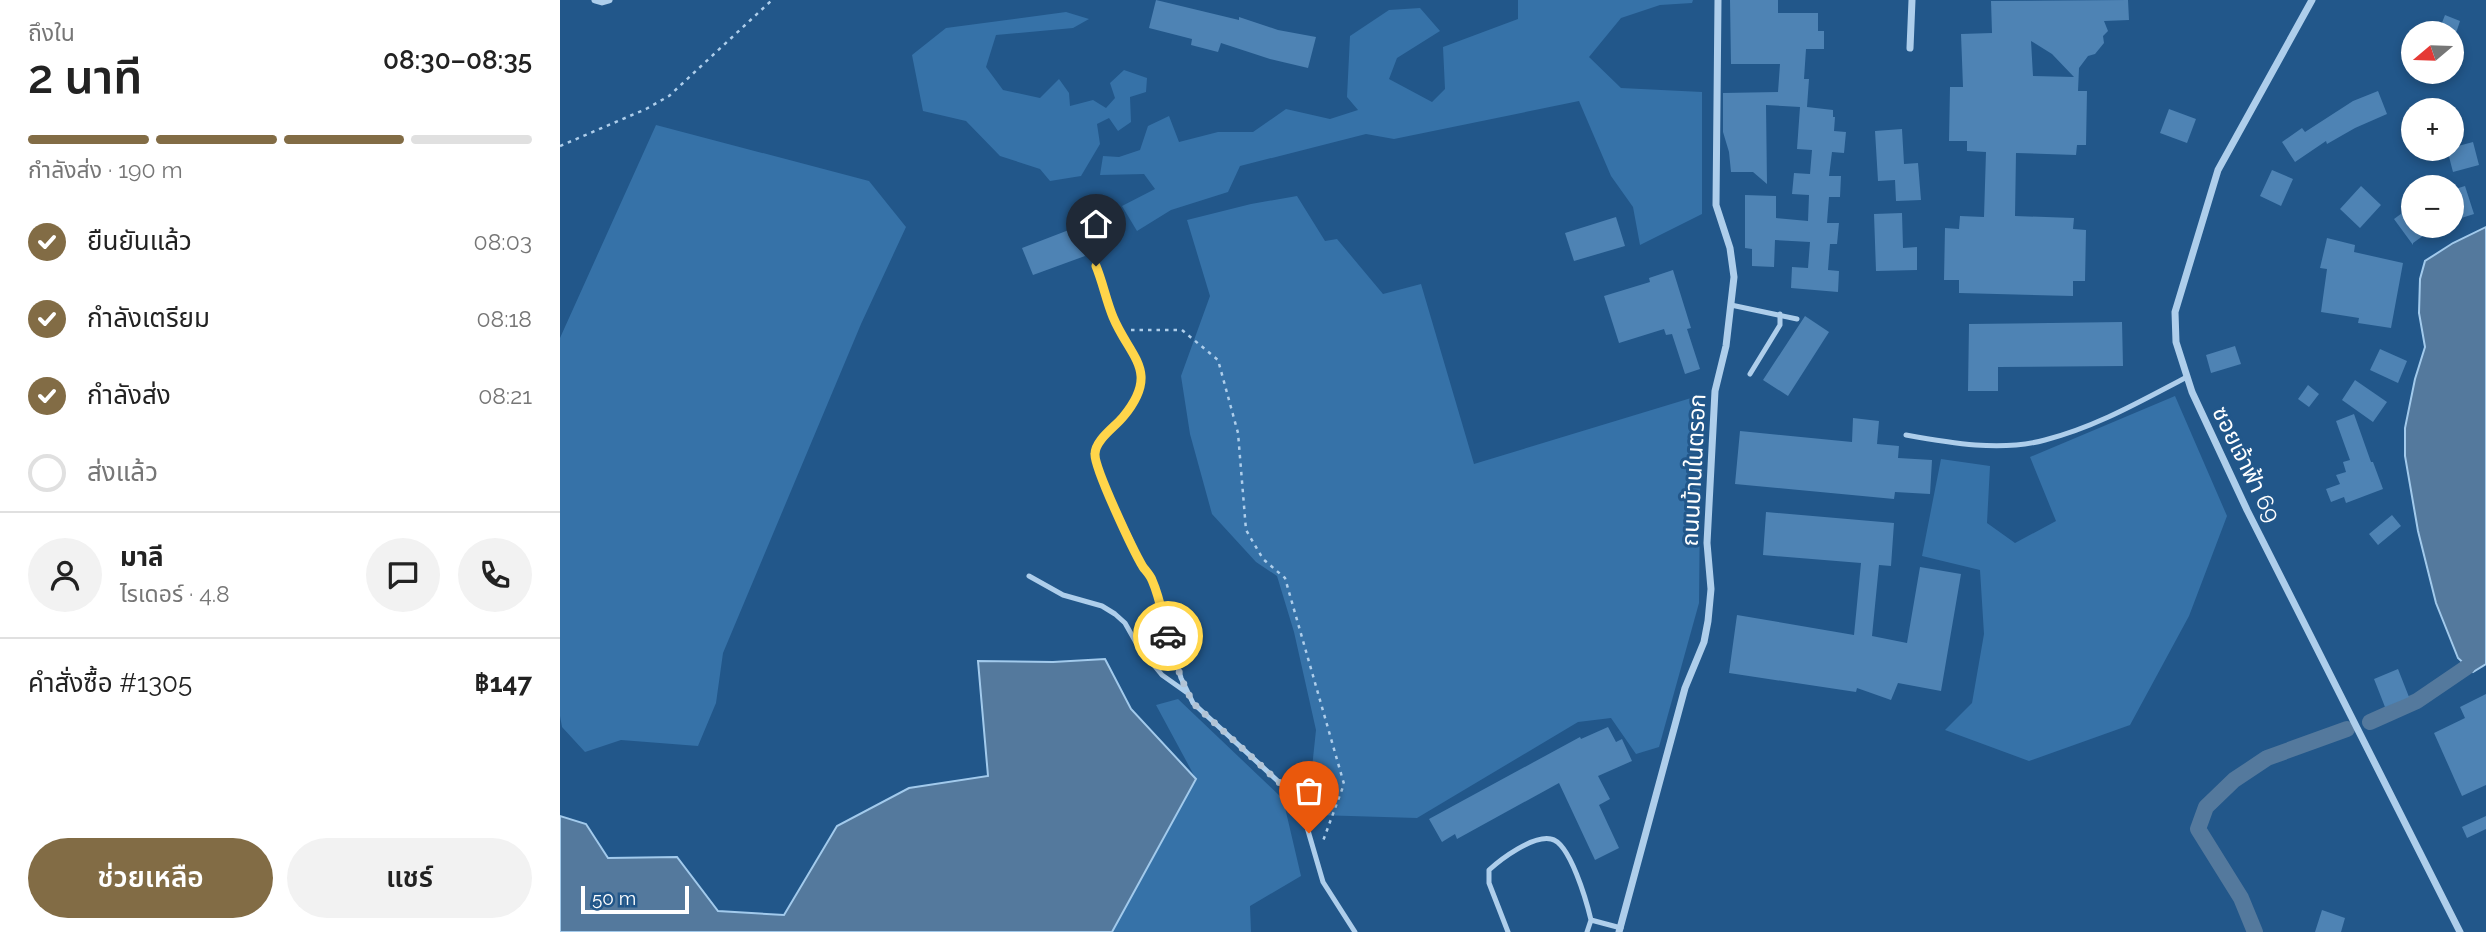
<!DOCTYPE html>
<html lang="th">
<meta charset="utf-8">
<style>
:root{--surface:#fff;--page:#f2f2f2;--text:#222;--muted:#767676;--line:#e0e0e0;--accent:#826c45}
body{margin:0;font-family:Raleway,"Noto Sans Thai",sans-serif;background:var(--page);color:var(--text);height:100vh;display:flex;flex-direction:column;font-size:26px;white-space:nowrap}
*{box-sizing:border-box;margin:0}
p{font-size:23px;color:var(--muted)}
.icon{flex:none;width:38px;height:38px;fill:none;stroke:currentColor;stroke-width:2;stroke-linecap:round;stroke-linejoin:round}
.map{position:relative;flex:1;overflow:hidden}
.drawer{display:flex;flex-direction:column;background:var(--surface);width:560px}
.drawer>*{flex:none}
.needle{width:46px;rotate:251deg}
.fabs{position:absolute;left:1841px;top:21px;display:grid;gap:14px}
.fabs a{display:grid;place-items:center;width:63px;height:63px;border-radius:50%;background:var(--surface);box-shadow:0 4px 10px #0003;font-size:35px}
.scale{position:absolute;left:21px;bottom:18px;width:108px;box-sizing:border-box;padding-left:7px;border:4px solid #fff;border-top:0;font-size:19px;line-height:24px;white-space:nowrap;color:#fff;-webkit-text-stroke:5px #22578a;paint-order:stroke}
.pin{position:absolute;display:grid;place-items:center;width:60px;height:60px;color:#fff;margin:-72px -30px;border-radius:50% 50% 50% 0;rotate:-45deg;box-shadow:0 0 7px #0007}
.pin .icon{rotate:45deg}
.courier{position:absolute;display:grid;place-items:center;width:70px;height:70px;margin:-35px;border:5px solid #ffd54a;border-radius:50%;background:#fff;color:#222;box-shadow:0 2px 9px #0007}
.head em{font-style:normal;font-weight:600}
.head div{display:flex;flex-direction:column-reverse}
.head{display:flex;align-items:center;justify-content:space-between;height:119px;padding:0 28px}
h1{font-size:46px;font-weight:600;line-height:52px}
.bar{display:grid;grid-template-columns:repeat(4,1fr);gap:10px 7px;align-content:center;height:84px;padding:0 28px}
.bar i{height:9px;border-radius:5px;background:var(--line)}
.bar .current{background:var(--accent)}
.bar p{grid-column:span 4}
.line{display:flex;align-items:center;gap:18px;padding:0 28px;border-top:2px solid var(--line)}
.line div{flex:1}
.round{display:grid;place-items:center;flex:none;width:74px;height:74px;border-radius:37px;background:var(--page)}
ol{padding:0 28px;list-style:none}
li{display:flex;align-items:center;gap:21px;height:77px}
li p{margin-inline-start:auto}
li .icon{padding:7px;border-radius:50%;background:var(--accent);color:#fff;stroke-width:4}
li:last-child{color:var(--muted)}
li i{width:38px;height:38px;border:4px solid var(--line);border-radius:50%}
.action{display:flex;gap:14px;margin-top:auto;padding:14px 28px}
.action a{flex:1;height:80px;border-radius:42px;background:var(--accent);color:#fff;font-size:28px;font-weight:600;line-height:80px;text-align:center}
.action a+a{background:var(--page);color:var(--text)}
main{display:flex;flex:1;min-height:0}
.map>svg:first-child{display:block}
</style>
<main>
<section class="drawer">
<div class="head"><div><h1>2 นาที</h1><p>ถึงใน</p></div><em>08:30–08:35</em></div>
<div class="bar"><i class="current"></i><i class="current"></i><i class="current"></i><i></i><p>กำลังส่ง · 190 m</p></div>
<ol>
<li><svg class="icon" aria-label="check" viewBox="0 0 24 24"><path d="M5 12l5 5 9-10"/></svg>ยืนยันแล้ว<p>08:03</p></li>
<li><svg class="icon" aria-label="check" viewBox="0 0 24 24"><path d="M5 12l5 5 9-10"/></svg>กำลังเตรียม<p>08:18</p></li>
<li><svg class="icon" aria-label="check" viewBox="0 0 24 24"><path d="M5 12l5 5 9-10"/></svg>กำลังส่ง<p>08:21</p></li>
<li><i></i>ส่งแล้ว</li>
</ol>
<div class="line" style="height:126px"><a class="round"><svg class="icon" aria-label="person" viewBox="0 0 24 24"><circle cx="12" cy="8" r="4"/><path d="M4 21q1-7 8-7t8 7"/></svg></a><div><b>มาลี</b><p>ไรเดอร์ · 4.8</p></div><a class="round"><svg class="icon" aria-label="chat" viewBox="0 0 24 24"><path d="M4 5h16v11H9l-5 4z"/></svg></a><a class="round"><svg class="icon" aria-label="phone" viewBox="0 0 24 24"><path d="M5 4h4l2 5-3 2q2 4 5 5l2-3 5 2v4C11 20 4 13 5 4z"/></svg></a></div>
<div class="line" style="height:91px"><div>คำสั่งซื้อ #1305</div><b>฿147</b></div>
<div class="action"><a>ช่วยเหลือ</a><a>แชร์</a></div>
</section>
<div class="map">
<svg width="1926" height="932" viewBox="0 0 1926 932">
<rect width="100%" height="100%" fill="#22578a"/>
<!-- green -->
<path fill="#3672a8" d="M958 0H1133L1132 3 1100 5 1061 18 1029 57 1061 88 1142 92V214L1080 245 1073 207 1051 176 1019 101 834 139 806 134 680 166 668 192 611 210 577 231 562 206 595 189 584 174 540 175 543 156 559 157 580 150 588 126 609 116 619 142 658 132H693L726 109 770 119 798 110 787 97 790 36 829 10 860 8 880 31 837 58 829 79 872 102 885 89 883 47 958 19Z
M506 12 529 19 513 28 436 35 426 67 443 90 480 98 499 79 509 93 510 106 533 100 546 108 555 98 550 83 564 70 587 78 586 92 570 97 571 122 558 131 549 118 537 124 540 144 521 176 490 181 480 169 440 156 406 121 363 111 352 55 386 28Z
M96 125 309 181 346 227 301 324 163 653 156 703 138 746 61 740 25 752 2 727 0 716V338Z
M737 196 765 241 777 239 823 294 861 284 914 464 1141 395 1139 603 1099 747 1076 754 1051 718 1018 722 857 818 757 815 750 787 756 730 734 632 717 576 696 562 652 514 630 434 621 376 650 296 627 220 691 204Z
M1615 396 1667 516 1629 616 1570 725 1469 761 1385 730 1412 703 1424 634 1420 570 1362 556 1381 459 1430 466 1427 523 1455 543 1496 521 1470 457Z
M618 699 723 799 741 876 690 906 691 932H552L636 779 596 705Z"/>
<!-- water -->
<path fill="#54799d" stroke="#a2caec" stroke-width="2" d="M1926 227V664L1913 672 1898 658 1876 603 1858 531 1845 456V428L1855 379 1865 347 1859 313 1860 279 1865 261 1893 243Z
M545 659 571 709 636 779 552 932H0V816L26 824 48 858 117 857 158 911 224 915 277 826 349 788 428 776 418 661 493 662Z"/>
<g fill="none" stroke-linecap="round" stroke-linejoin="round">
<!-- canal -->
<path stroke="#54799d" stroke-width="16" d="M1810 722 1857 701 1907 667
M1695 932 1681 898 1638 829 1646 807 1674 780 1707 758 1787 729"/>
</g>
<!-- building -->
<path fill="#4e83b4" fill-rule="evenodd" d="M596 0 679 20V17L718 30 756 37 748 68 710 59 661 43 658 52 631 45 632 39 589 28Z
M1170 0H1218V13H1258V31H1264V49H1246L1244 79H1249L1247 107 1273 110V117H1275L1274 131 1286 132 1284 153 1272 152 1269 176H1281L1280 197H1269L1267 223H1279L1277 244H1270L1268 270 1279 271 1278 292 1231 288 1232 267 1248 268 1250 242 1215 240 1214 267 1192 266V249L1185 248V195L1216 196V218L1248 221 1249 195 1232 194 1234 173 1250 174 1252 150 1237 149 1240 107 1206 105 1207 184 1193 172H1171L1169 152 1163 132V93L1218 92 1220 64H1171Z
M1568 0 1569 20 1544 21 1548 31 1543 36 1544 43 1535 54 1528 56 1519 68 1518 91H1527L1526 145H1517L1516 155 1456 153 1455 216 1514 218 1513 229 1526 230 1525 281H1513V296L1399 293V280H1384L1385 228 1399 229 1400 216 1424 217 1426 152 1407 151V141H1389L1390 87H1403L1401 34 1432 33 1431 1ZM1471 41 1492 54 1514 77 1473 76Z
M1885 15 1900 21 1896 33H1878Z
M1818 91 1827 114 1795 128 1767 144 1766 141 1735 162 1722 142 1742 128 1745 132 1793 101Z
M1609 109 1636 119 1627 143 1600 133Z
M1342 129 1344 164 1358 163 1361 200 1336 201 1335 180 1318 181 1315 131Z
M1913 142 1919 165 1893 172 1887 149Z
M1712 170 1733 179 1721 206 1700 196Z
M1801 186 1821 205 1800 228 1780 209Z
M1905 186 1914 214 1892 221V190Z
M1853 205V226H1877L1853 243V245L1834 219Z
M1342 213 1343 248 1357 247V270L1316 271 1314 214Z
M1056 217 1065 246 1014 261 1005 233Z
M514 228 525 256 473 275 462 248Z
M1767 238 1795 245 1794 252 1843 263 1831 328 1798 323 1799 318 1761 312 1767 269 1760 268Z
M1113 270 1131 328 1127 329 1140 369 1125 374 1112 334 1106 335 1104 329 1059 343 1044 296 1090 282 1089 278Z
M1245 316 1269 332 1228 396 1203 380Z
M1562 322 1563 366 1438 367V391H1408L1409 324Z
M1675 346 1681 364 1651 373 1646 355Z
M1820 349 1847 361 1838 383 1810 370Z
M1795 380 1827 402 1813 422 1782 400Z
M1748 385 1759 394 1749 407 1738 399Z
M1794 414 1811 462H1813L1823 489 1786 503 1784 497 1771 502 1766 489 1780 484 1776 475 1786 472 1783 462 1790 460 1776 421Z
M1293 418 1319 421 1317 444 1339 446 1338 458 1372 460 1370 494 1335 492 1334 499 1175 484 1180 431 1292 442Z
M1206 512 1334 523 1331 566 1319 565 1312 636 1347 643 1360 567 1401 574 1381 691 1338 683 1331 700 1297 688 1296 692 1169 673 1177 615 1294 635 1301 563 1203 555Z
M1832 515 1841 526 1818 545 1809 534Z
M1838 669 1849 697 1825 707 1814 679Z
M1926 694V785L1902 796 1874 733 1905 718 1900 707Z
M1048 727 1056 742 1062 739 1072 761 1038 776 1050 799 1039 805 1059 848 1035 860 999 783 897 839 895 834 882 842 869 819 1020 737 1021 739Z
M1926 816V829L1907 838 1902 827Z
M1762 910 1785 918 1781 932H1755Z"/>
<g fill="none" stroke-linecap="round" stroke-linejoin="round">
<!-- path -->
<path stroke="#aeceeb" stroke-width="2.5" stroke-dasharray="3.5 5" stroke-linecap="butt" d="M0 146 86 109 109 96 212 0
M571 330H622L658 360 678 433 686 530 703 559 725 578 784 784 763 841"/>
<!-- service -->
<path stroke="#aeceeb" stroke-width="5" d="M536 266 552 315 579 363 581 377 579 391 570 409 536 447 534 454 538 471 583 566 591 576 621 678 633 703 733 795 742 810 763 882 795 932
M1171 305 1237 319
M1190 374 1220 325V314
M1346 435C1390 443 1441 452 1485 440 1536 427 1581 401 1627 377
M469 576 503 595 542 606 555 614 565 623 578 646 602 675 626 692
M948 932 929 883V870C941 859 973 835 991 839 1010 842 1027 903 1031 920L1061 928
M1027 932 1031 920"/>
<!-- minor -->
<path stroke="#aeceeb" stroke-width="7" d="M35 0 42 2 49 0
M1752 0 1658 170 1615 312 1616 342 1632 392 1687 510 1900 932
M1350 48 1352 0
M1059 932 1125 688 1144 642 1148 621 1151 589 1147 543 1155 391 1166 346 1174 277 1170 248 1156 205 1158 0"/>
</g>
<g fill="none" stroke-linecap="round" stroke-linejoin="round">
<!-- done -->
<path stroke="#b2c4d6" stroke-width="7" stroke-dasharray="0 12.6" d="M608 636 621 678 633 703 733 795 742 810 749 833"/>
<!-- route -->
<path stroke="#ffd54a" stroke-width="9" d="M536 266C543 283 546 300 553 317 570 358 601 371 563 417 555 427 535 440 535 454 534 468 574 552 583 567 586 571 590 575 592 580 600 598 603 618 608 636"/>
</g>
<g text-anchor="middle" dominant-baseline="central" stroke-width="6" stroke-linejoin="round" paint-order="stroke">
<!-- street labels -->
<g font-size="23" fill="#fff" stroke="#22578a">
<text transform="translate(1687 464) rotate(64)">ซอยเจ้าฟ้า 69</text>
<text transform="translate(1133 470) rotate(-87)">ถนนบ้านในตรอก</text>
</g>
</g>
</svg>
<div class="fabs">
<a><svg class="needle" viewBox="-14 -14 28 28"><path d="M0-13l5 13h-10z" fill="#e53935"/><path d="M0 13l5-13h-10z" fill="#767676"/></svg></a>
<a>+</a>
<a>−</a>
</div>
<div class="scale">50 m</div>
<div class="pin" style="left:749px;top:833px;background:#ea580c"><svg class="icon" aria-label="bag" viewBox="0 0 24 24"><path d="M5 8h14l-1 12H6zM9 8a3 3 0 0 1 6 0"/></svg></div>
<div class="pin" style="left:536px;top:266px;background:#1f2937"><svg class="icon" aria-label="home" viewBox="0 0 24 24"><path d="M3 11l9-7 9 7M6 9v11h12V9"/></svg></div>
<div class="courier" style="left:608px;top:636px"><svg class="icon" aria-label="car" viewBox="0 0 24 24"><path d="M5 17H2v-5l4-1 3-4h7l3 4 3 1v5h-3M9 17h6M6 11h13"/><circle cx="7" cy="17" r="2"/><circle cx="17" cy="17" r="2"/></svg></div>
</div>
</main>
